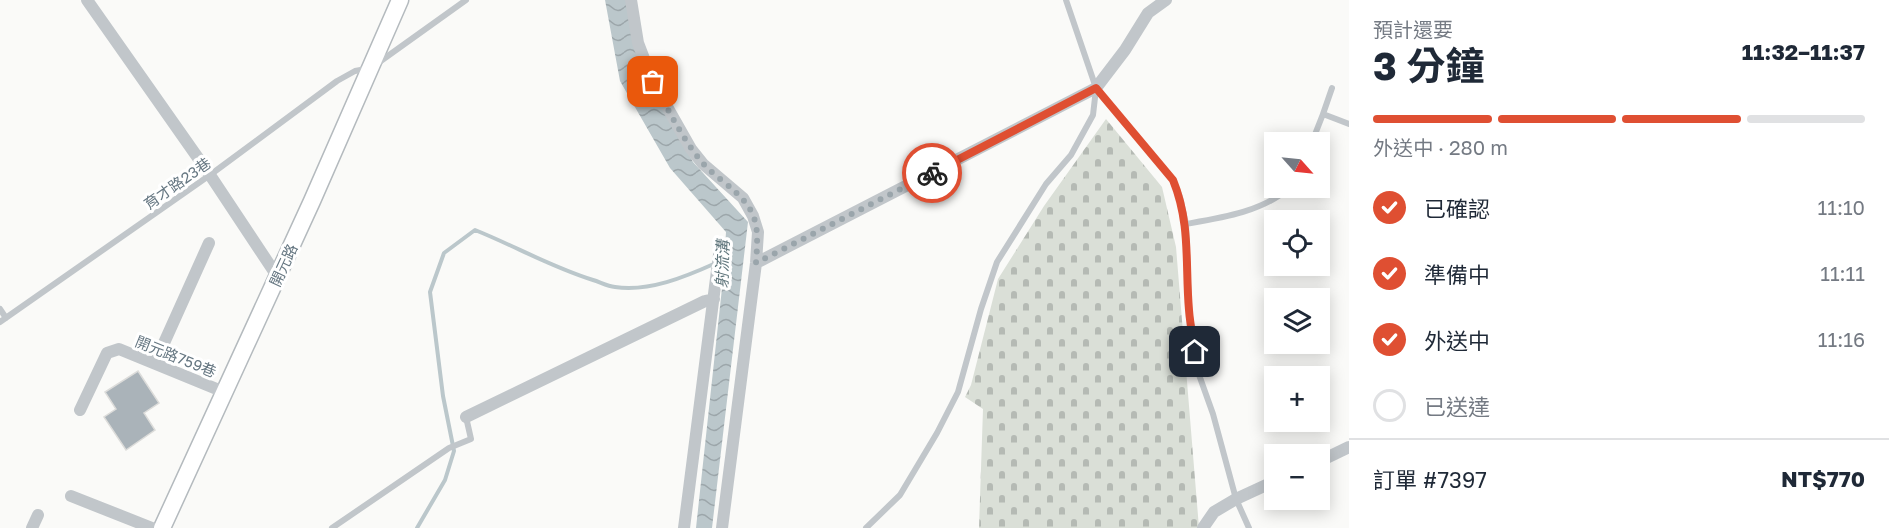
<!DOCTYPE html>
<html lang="zh-TW">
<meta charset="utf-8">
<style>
:root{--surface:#fff;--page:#f6f6f7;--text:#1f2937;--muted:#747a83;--line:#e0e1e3;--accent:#df4f32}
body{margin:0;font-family:"Golos Text","Noto Sans TC",sans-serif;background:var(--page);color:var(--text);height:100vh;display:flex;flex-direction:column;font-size:22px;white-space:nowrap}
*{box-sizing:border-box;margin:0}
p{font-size:20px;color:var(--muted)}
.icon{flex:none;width:33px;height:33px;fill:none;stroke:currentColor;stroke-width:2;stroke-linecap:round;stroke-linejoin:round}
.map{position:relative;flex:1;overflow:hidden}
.drawer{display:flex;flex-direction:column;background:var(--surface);width:540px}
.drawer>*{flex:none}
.needle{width:39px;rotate:117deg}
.tools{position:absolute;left:1264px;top:132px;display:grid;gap:12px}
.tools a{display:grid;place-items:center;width:66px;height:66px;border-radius:0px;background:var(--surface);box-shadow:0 3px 15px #0003;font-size:30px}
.pin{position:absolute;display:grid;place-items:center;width:51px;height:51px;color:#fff;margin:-26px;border-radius:12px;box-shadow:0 3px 9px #0006}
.courier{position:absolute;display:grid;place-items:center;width:60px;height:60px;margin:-30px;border:4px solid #df4f32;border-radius:50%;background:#fff;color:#222;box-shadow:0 2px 8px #0007}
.head em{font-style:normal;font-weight:700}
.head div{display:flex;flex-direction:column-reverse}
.head{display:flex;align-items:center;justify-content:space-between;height:102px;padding:0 24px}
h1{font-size:39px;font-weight:700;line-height:45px}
.bar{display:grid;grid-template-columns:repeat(4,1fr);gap:9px 6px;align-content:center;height:72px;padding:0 24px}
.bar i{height:8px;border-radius:4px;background:var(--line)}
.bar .active{background:var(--accent)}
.bar p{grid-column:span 4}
.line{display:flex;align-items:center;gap:15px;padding:0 24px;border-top:2px solid var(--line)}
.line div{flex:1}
ol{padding:0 24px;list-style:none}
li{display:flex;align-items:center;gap:18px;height:66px}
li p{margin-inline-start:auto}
li .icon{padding:6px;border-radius:50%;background:var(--accent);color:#fff;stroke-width:4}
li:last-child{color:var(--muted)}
li i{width:33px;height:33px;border:3px solid var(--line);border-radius:50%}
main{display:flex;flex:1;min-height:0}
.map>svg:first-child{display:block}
</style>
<main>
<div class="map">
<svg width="1349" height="528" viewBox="0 0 1349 528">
<defs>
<pattern id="cemetery-stones" width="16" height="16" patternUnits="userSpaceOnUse" patternTransform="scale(1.5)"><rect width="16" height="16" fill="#dadfd7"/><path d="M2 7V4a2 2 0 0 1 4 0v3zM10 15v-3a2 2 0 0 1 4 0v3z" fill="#b5bab4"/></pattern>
<pattern id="water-waves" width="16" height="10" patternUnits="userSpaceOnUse" patternTransform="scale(1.5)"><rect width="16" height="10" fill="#bbc7cb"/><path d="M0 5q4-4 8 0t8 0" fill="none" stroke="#9ca6aa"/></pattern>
</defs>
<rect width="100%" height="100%" fill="#fafaf8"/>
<!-- cemetery -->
<path fill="url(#cemetery-stones)" d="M1106 119 1162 187 1176 247 1199 528H979L983 409 965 397 971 385 998 279 1044 206Z"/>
<!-- water -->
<path fill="url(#water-waves)" d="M605 0H627L638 59 693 162 748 222 712 528H696L723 279 726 232 670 168 620 81Z"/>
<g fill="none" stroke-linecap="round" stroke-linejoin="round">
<!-- stream -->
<path stroke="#bbc7cb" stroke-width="4" d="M417 528 445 480 454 451 443 396 430 292 444 253 475 230C515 246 551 267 593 280 600 282 607 286 615 287 649 292 685 277 716 263"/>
</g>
<!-- building -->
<path fill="#aab3b9" stroke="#dcdcda" stroke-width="1.5" d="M138 371 159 403 144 413 155 430 126 450 104 417 116 409 105 392Z"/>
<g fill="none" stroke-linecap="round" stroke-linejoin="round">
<!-- secondary casing -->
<g stroke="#b4babe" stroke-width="19">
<path id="secondary" d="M162 528 312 201 400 0"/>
</g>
<!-- service -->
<path stroke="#c1c6ca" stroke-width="6" d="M1066 0 1096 88 1173 180 1180 197 1186 224 1189 310 1198 372 1213 414 1236 499 1249 528
M378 63 466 0
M1323 114 1332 88
M1312 142 1323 114 1349 124
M1186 224C1221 218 1262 212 1289 188
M0 309 6 318
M0 322 210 175 337 81 355 71 366 69
M332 528 449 448 471 439 466 417
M866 528 900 495 937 433 958 392 981 309 997 262 1046 184 1071 155 1093 115 1096 89"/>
<!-- minor -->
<path stroke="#c1c6ca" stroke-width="12" d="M87 0 210 175 277 276
M631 0 638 43 653 82 691 149 703 164 743 198 753 216 758 232 756 263 722 528
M756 263 1096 88 1125 50 1148 13 1166 0
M155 363 209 243
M80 410 107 353 119 349 224 392
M466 417 705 301 714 299
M1320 461 1349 447
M71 496 152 528
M32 528 38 515
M684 528 719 255
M1203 528 1214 512 1236 499 1275 481"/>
<!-- secondary -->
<use href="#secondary" stroke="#fff" stroke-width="16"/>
</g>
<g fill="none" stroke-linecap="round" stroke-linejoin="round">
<!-- done -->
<path stroke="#9aa5ab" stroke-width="6" stroke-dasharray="0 10.8" d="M653 82C668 109 682 138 701 161 708 170 717 176 725 183 758 210 759 222 756 263L932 173"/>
<!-- route -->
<path stroke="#df4f32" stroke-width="8" d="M932 173 1096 88 1173 180C1191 224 1185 265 1189 310 1190 324 1193 338 1195 352"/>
</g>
<g text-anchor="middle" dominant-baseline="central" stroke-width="6" stroke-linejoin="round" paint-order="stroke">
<!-- street labels -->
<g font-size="15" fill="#667782" stroke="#fff">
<text transform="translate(177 183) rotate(-35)">育才路23巷</text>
<text transform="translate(283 265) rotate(-65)">開元路</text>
<text transform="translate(176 356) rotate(22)">開元路759巷</text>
</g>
<!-- water labels -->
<g font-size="16" font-style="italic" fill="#60767c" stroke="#fff">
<text transform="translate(722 264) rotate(-88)">射流溝</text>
</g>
</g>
</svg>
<div class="tools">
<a><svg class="needle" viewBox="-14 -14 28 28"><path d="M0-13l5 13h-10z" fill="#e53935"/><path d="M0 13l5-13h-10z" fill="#747a83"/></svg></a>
<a><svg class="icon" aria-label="locate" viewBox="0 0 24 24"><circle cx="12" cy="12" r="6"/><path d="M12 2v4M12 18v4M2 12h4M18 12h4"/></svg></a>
<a><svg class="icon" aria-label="layers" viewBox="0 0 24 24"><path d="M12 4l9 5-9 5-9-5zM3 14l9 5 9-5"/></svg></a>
<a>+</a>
<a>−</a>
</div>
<div class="pin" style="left:653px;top:82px;background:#ea580c"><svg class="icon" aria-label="bag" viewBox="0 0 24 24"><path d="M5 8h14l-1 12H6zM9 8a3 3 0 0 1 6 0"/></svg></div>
<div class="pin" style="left:1195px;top:352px;background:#1f2937"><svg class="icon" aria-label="home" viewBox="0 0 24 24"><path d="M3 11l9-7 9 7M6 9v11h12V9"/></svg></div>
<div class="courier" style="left:932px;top:173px"><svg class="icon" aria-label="bike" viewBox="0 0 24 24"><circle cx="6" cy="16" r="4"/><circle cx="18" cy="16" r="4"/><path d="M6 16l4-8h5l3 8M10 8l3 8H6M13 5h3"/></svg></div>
</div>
<section class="drawer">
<div class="head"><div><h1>3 分鐘</h1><p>預計還要</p></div><em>11:32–11:37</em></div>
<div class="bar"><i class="active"></i><i class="active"></i><i class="active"></i><i></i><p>外送中 · 280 m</p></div>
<ol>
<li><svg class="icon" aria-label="check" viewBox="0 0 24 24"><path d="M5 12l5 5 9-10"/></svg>已確認<p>11:10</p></li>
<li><svg class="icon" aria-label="check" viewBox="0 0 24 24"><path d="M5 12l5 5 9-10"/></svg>準備中<p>11:11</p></li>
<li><svg class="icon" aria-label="check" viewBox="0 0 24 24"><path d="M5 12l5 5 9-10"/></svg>外送中<p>11:16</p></li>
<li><i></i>已送達</li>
</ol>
<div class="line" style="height:78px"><div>訂單 #7397</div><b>NT$770</b></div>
</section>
</main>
